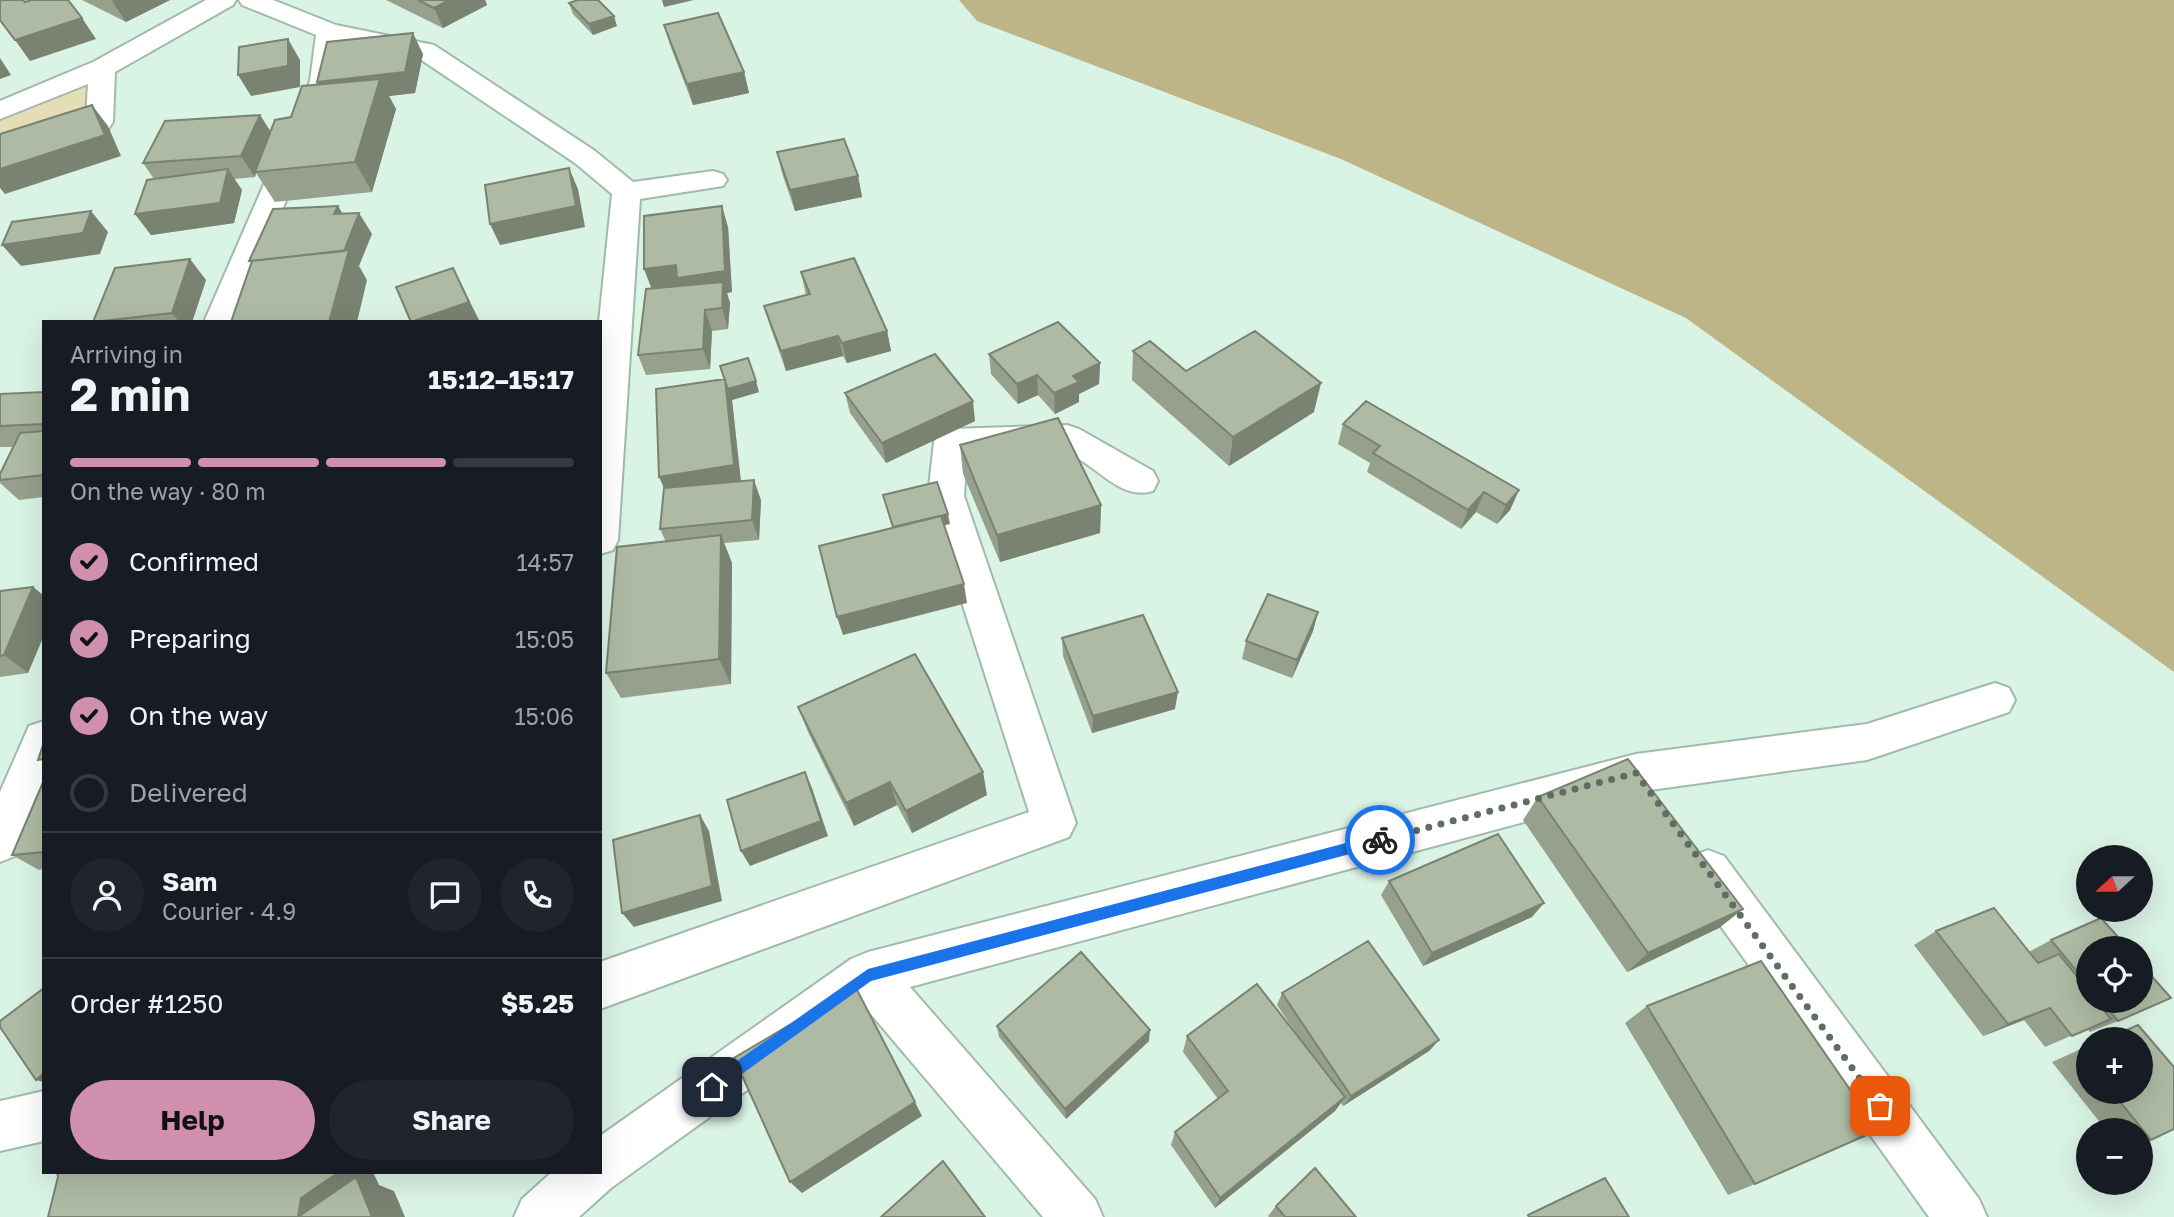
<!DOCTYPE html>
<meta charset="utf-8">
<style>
:root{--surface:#171b24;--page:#20242c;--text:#f1f3f6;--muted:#9ea1a6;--line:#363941;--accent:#cf8fad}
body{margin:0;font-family:"Golos Text",sans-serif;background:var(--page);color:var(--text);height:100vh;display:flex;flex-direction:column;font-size:26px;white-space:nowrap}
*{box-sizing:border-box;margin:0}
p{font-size:23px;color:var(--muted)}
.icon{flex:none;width:38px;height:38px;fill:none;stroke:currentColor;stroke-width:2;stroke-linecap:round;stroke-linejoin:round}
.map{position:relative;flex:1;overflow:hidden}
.sheet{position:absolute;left:42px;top:320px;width:560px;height:854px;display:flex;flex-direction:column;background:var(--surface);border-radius:0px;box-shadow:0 7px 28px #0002}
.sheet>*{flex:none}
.needle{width:46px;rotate:249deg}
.buttons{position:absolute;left:2076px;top:845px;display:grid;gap:14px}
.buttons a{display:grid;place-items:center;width:77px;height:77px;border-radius:50%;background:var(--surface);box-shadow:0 7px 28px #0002;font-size:35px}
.pin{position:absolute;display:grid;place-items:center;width:60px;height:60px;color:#fff;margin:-30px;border-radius:14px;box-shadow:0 4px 10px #0006}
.courier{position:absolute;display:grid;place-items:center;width:70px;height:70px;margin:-35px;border:5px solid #1a73e8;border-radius:50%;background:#fff;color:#222;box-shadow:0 2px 9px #0007}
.overview em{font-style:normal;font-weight:700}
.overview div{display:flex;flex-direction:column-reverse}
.overview{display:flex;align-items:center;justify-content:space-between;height:119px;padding:0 28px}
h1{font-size:46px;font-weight:700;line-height:52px}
.bar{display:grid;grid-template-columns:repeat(4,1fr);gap:10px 7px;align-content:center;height:84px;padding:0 28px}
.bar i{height:9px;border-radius:5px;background:var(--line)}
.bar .selected{background:var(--accent)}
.bar p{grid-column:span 4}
.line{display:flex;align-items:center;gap:18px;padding:0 28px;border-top:2px solid var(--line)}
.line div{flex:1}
.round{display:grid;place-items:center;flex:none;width:74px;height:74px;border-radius:37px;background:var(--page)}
ol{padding:0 28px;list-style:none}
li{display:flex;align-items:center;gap:21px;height:77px}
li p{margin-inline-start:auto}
li .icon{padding:7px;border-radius:50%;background:var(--accent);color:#111;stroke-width:4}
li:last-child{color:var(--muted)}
li i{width:38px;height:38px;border:4px solid var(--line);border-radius:50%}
.cta{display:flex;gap:14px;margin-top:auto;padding:14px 28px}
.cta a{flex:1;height:80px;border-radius:42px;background:var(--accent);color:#111;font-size:28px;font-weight:700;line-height:80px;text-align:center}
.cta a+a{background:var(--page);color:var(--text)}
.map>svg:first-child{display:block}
</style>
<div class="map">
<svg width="2174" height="1217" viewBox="0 0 2174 1217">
<rect width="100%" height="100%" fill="#d9f3e4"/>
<!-- green -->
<path fill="#e5ddb5" d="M102 68 99 122 0 156V111Z"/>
<!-- forest -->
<path fill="#bdb488" d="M959 0H2174V672L1686 318 1341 159 977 21Z"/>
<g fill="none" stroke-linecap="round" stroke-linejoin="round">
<!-- street casing -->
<g stroke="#a1baac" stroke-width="4">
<path id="street" d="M206 0H236L233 5 115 72 113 122 109 128 0 165V147L86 117 88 84 0 119V101L93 62Z
M239 0H273L336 25 434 45 595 151 633 182 713 171 723 174 727 180 723 186 640 199 618 540 613 550 600 554 599 322 612 194 575 163 417 57 341 41C339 61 339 82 328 99H308L305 93 310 81 316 35 242 5Z
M292 144 302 146 306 152 236 322H204L278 152 282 146Z
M1067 425 1079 429 1153 471 1158 481 1153 491C1117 502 1092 458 1061 451 1042 447 989 454 967 454L964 496 1076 823 1069 837 600 1009V962L1029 812 928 496 934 442 939 433 951 429Z
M1995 683 2009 688 2015 700 2009 712 1867 760 1636 792 910 987 1095 1199 1103 1217H1043L864 1006 611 1188 579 1217H514L522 1199 552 1172H600V1136L851 959 868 952 1636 754 1867 724Z
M44 721V789L15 856 0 862V792L29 726Z
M1708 850 1724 856 1979 1199 1987 1217H1929L1692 886 1686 871 1692 856Z
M44 1091V1141L0 1151V1101Z"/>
</g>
<!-- street -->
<use href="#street" fill="#fff" fill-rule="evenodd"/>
</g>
<!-- wall -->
<path fill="#96a08c" d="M82 0H170L126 22Z
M386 0H485L487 5 443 28Z
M569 3 617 26 593 35 573 14Z
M664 25 744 72 749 93 693 105 670 45Z
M423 54 415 93 389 96 396 109 372 192 275 202 256 173 255 177 234 179 242 190 234 223 151 235 135 214 154 179 143 163 260 115 270 132 291 117 318 85 317 82Z
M777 152 858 176 862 197 795 211 782 173Z
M728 227 732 292 727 293 730 303 728 329 712 331 710 369 646 375 638 355 652 288Z
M801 272 887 331 891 351 847 363 843 356 786 371 770 326 764 306 806 295Z
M206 280 192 322H93Z
M1133 351 1186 371 1314 412 1229 466 1132 380Z
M989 354 1100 363 1099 384 1079 394V402L1055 414 1038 395 1018 404 991 374Z
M656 389 759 392 732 400 741 481 761 500 759 540 724 543 732 563 731 684 621 698 606 673 666 542 660 529 664 489Z
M44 392V497L19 500 0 483V474L13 447H0V394Z
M845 393 975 421 886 463 850 413Z
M1343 424 1519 490 1510 510 1497 524 1476 512 1461 529 1367 472 1370 463 1338 444Z
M960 445 1101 505 1100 533 1000 562 963 474Z
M33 587 44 596V635L28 673 0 677V591Z
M1318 612 1313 631 1292 678 1242 659 1246 641Z
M1062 638 1175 709 1092 733 1063 656Z
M798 707 987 795 912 833 897 805 854 826 808 732Z
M44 780V869L39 870 12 855Z
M1538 797 1743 909 1719 928 1627 972 1523 820Z
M1389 881 1532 917 1423 966 1381 895Z
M1936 931 2029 952 2051 940 2088 948V1001H2140L2118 1021 2090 1032 2087 1029 2045 1047 2024 1020 1983 1036 1914 945Z
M1282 993 1439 1040 1429 1051 1343 1106 1341 1103 1335 1111 1215 1208 1171 1145 1175 1132 1218 1099 1183 1052 1187 1036 1297 1035 1277 1005Z
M1647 1006 1755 1184 1728 1195 1625 1023Z
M2138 1025 2174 1067V1129L2151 1140 2140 1143V1130H2106L2052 1062 2088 1046V1092H2140V1040H2102Z
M997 1026 1149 1041 1066 1119 999 1037Z
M1276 1206 1356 1217H1269L1268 1216Z"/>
<!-- shaded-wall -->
<path fill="#7a8272" d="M114 0H170L126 22 112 1Z
M449 0H485L487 5 443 28 434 8Z
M662 0H694L664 7Z
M614 16 617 26 593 35 589 24Z
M82 18 96 39 30 61 15 40Z
M413 33 423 54 415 93 389 96 396 109 372 192 355 162 328 102 317 82Z
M288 39 300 60V87L251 96 238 75Z
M0 58 11 75 0 79Z
M744 72 749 93 693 105 687 84Z
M92 105 108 126 121 156 5 194 0 188V169Z
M260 115 273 135 255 172 256 173 255 177 241 156Z
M569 168 578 189 585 227 500 245 490 224Z
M228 169 242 190 234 223 151 235 135 214Z
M858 176 862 197 795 211 790 190Z
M338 206 351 227 334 214Z
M722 206 728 227 732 292 727 293 730 303 728 329 722 308 652 290 644 269Z
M91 211 108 232 100 254 21 266 2 245Z
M359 213 372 234 359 266 367 280 357 322H329L342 255Z
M190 259 206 280 192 322H179L172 313Z
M453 268 480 322H411Z
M705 310 712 331 710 369 703 349Z
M887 331 891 351 847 363 842 343Z
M838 336 843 356 786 371 781 351Z
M1100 363 1099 384 1079 394V402L1055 414 1054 393 1073 376Z
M1037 375 1038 395 1018 404 1017 384Z
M725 379 756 381 759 392 732 400 741 484 668 497 659 477Z
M1321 383 1314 412 1229 466 1233 437Z
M973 401 975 421 886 463 882 443Z
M754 480 761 500 759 540 752 520Z
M1519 490 1510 510 1497 524 1506 505Z
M1484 492 1476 512 1461 529 1468 510Z
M1101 505 1100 533 1000 562 997 535Z
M948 514 950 524 895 537 893 527Z
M721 535 732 563 731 684 719 659Z
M964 584 967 603 843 635 837 617Z
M33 587 44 596V635L28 673 4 655Z
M1318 612 1313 631 1292 678 1297 660Z
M1178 692 1175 709 1092 733 1093 716Z
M805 772 812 788 828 836 750 866 741 851Z
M983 772 987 795 912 833 906 811Z
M890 782 897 805 854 826 846 803Z
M700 815 709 831 722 901 634 927 622 913Z
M1544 903 1532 917 1423 966 1432 953Z
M1743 909 1719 928 1627 972 1648 953Z
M2050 1008 2024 1020 1983 1036 2008 1024Z
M1150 1030 1149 1041 1066 1119 1065 1109Z
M1439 1040 1429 1051 1343 1106 1351 1096Z
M44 1073V1082L36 1080Z
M1345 1097 1335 1111 1215 1208 1220 1198Z
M915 1102 922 1116 802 1193 790 1182Z
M339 1172H373L379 1185 394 1191 405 1217H298L301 1198Z"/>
<!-- building -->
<path fill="#aebaa3" stroke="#7a8272" stroke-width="2" d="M2 0H23L25 2 31 0H68L82 18 15 40 0 20V1Z
M418 0H449L434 8Z
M578 0H598L614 16 589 24 569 3Z
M718 13 744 72 687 84 664 25Z
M413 33 405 72 317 82 327 42Z
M288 39V66L238 75 239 47Z
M380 79 355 162 255 172 275 120 291 117 302 86Z
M92 105 105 135 0 169V134Z
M260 115 241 156 143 163 165 121Z
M844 139 858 176 790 190 777 152Z
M569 168 576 206 490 224 485 185Z
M228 169 220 203 135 214 147 180Z
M338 206 334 214 359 213 344 251 249 261 273 209Z
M722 206 725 271 677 278 676 265 644 269V216Z
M91 211 83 233 2 245 12 222Z
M349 250 329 322H231L252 261Z
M854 258 887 331 842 343 838 336 781 351 764 306 810 294 801 272Z
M190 259 172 313 93 322 115 268Z
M453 268 469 302 411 322 396 287Z
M723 282 722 308 705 310 703 349 638 355 646 289Z
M1058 322 1100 363 1073 376 1079 382 1054 393 1037 375 1017 384 989 354Z
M1255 331 1321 383 1233 437 1133 351 1150 341 1186 371Z
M935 354 973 401 882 443 845 393Z
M748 358 756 381 728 389 720 366Z
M725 379 734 465 659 477 656 389Z
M44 392V424L0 426V394Z
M1366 401 1519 490 1506 505 1484 492 1468 510 1373 453 1380 446 1343 424Z
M1058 418 1101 505 997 535 960 445Z
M44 431V475L0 480V474L20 433Z
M754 480 752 520 660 529 664 488Z
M937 482 948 514 893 527 883 495Z
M941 516 964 584 837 617 819 546Z
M721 535 719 659 606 673 617 547Z
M33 587 4 655 0 656V591Z
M1268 594 1318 612 1297 660 1246 641Z
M1143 615 1178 692 1093 716 1062 638Z
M915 654 983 772 906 811 890 782 846 803 798 707Z
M44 742V759L38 760Z
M1628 759 1743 909 1648 953 1538 797Z
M805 772 821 821 741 851 727 800Z
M44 780V852L12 855Z
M700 815 712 886 622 913 613 840Z
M1498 834 1544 903 1432 953 1389 881Z
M1994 908 2038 963 2059 954 2088 990V1001H2096L2111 1019 2072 1036 2050 1008 2008 1024 1936 931Z
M2101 918 2128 948H2088V985L2051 940Z
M1368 941 1439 1040 1351 1096 1282 993Z
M1081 952 1150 1030 1065 1109 997 1026Z
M1761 961 1878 1130 1755 1184 1647 1006Z
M2140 963 2171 998 2118 1021 2101 1001H2140Z
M1257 984 1345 1097 1220 1198 1175 1132 1228 1091 1187 1036Z
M855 986 915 1102 790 1182 734 1058Z
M44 988V1073L36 1080 0 1027V1021Z
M2138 1025 2174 1067V1129L2151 1140 2112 1092H2140V1040H2104Z
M2088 1047V1062L2079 1051Z
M943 1161 985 1217H881Z
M1315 1168 1356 1217H1285L1276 1206Z
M57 1172H339L301 1198 298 1217 356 1177 372 1217H48L58 1177Z
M1605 1178 1629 1217H1529L1528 1215Z"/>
<!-- route -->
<path fill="#1a73e8" d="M1380 834 1387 840 1380 846 871 981 717 1092H707L704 1087 707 1082 868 969Z"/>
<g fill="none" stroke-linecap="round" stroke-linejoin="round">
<!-- done -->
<path stroke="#5e6d65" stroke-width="7" stroke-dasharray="0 12.6" d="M1380 840 1636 773 1880 1106"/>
</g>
</svg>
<div class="buttons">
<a><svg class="needle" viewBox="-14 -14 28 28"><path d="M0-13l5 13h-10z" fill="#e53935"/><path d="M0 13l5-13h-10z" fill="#9ea1a6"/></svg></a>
<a><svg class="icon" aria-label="locate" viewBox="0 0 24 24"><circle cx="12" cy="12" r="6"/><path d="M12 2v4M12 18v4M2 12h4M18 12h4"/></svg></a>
<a>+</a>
<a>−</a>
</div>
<div class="pin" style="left:1880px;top:1106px;background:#ea580c"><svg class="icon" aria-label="bag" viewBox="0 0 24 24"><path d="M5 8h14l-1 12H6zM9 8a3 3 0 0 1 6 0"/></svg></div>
<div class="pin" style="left:712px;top:1087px;background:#1f2937"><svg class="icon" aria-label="home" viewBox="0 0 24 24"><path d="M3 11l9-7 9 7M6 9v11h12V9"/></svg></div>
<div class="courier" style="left:1380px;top:840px"><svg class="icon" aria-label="bike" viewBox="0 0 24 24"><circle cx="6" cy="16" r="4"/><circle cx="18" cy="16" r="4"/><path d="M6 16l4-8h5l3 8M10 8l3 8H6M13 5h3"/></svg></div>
<section class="sheet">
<div class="overview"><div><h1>2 min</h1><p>Arriving in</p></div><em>15:12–15:17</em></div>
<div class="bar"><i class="selected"></i><i class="selected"></i><i class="selected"></i><i></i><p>On the way · 80 m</p></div>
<ol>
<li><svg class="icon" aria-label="check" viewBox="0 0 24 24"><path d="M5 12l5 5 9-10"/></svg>Confirmed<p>14:57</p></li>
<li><svg class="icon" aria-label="check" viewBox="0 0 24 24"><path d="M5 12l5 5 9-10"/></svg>Preparing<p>15:05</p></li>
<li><svg class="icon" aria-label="check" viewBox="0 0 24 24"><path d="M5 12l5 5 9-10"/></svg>On the way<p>15:06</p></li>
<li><i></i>Delivered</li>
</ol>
<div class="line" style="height:126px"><a class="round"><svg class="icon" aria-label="person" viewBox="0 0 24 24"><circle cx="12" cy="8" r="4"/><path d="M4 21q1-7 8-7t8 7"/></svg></a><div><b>Sam</b><p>Courier · 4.9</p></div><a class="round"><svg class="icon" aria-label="chat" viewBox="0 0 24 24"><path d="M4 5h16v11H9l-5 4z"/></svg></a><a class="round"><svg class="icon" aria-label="phone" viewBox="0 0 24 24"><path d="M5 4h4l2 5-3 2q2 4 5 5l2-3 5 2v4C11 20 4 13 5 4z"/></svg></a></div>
<div class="line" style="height:91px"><div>Order #1250</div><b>$5.25</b></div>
<div class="cta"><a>Help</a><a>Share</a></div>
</section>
</div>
